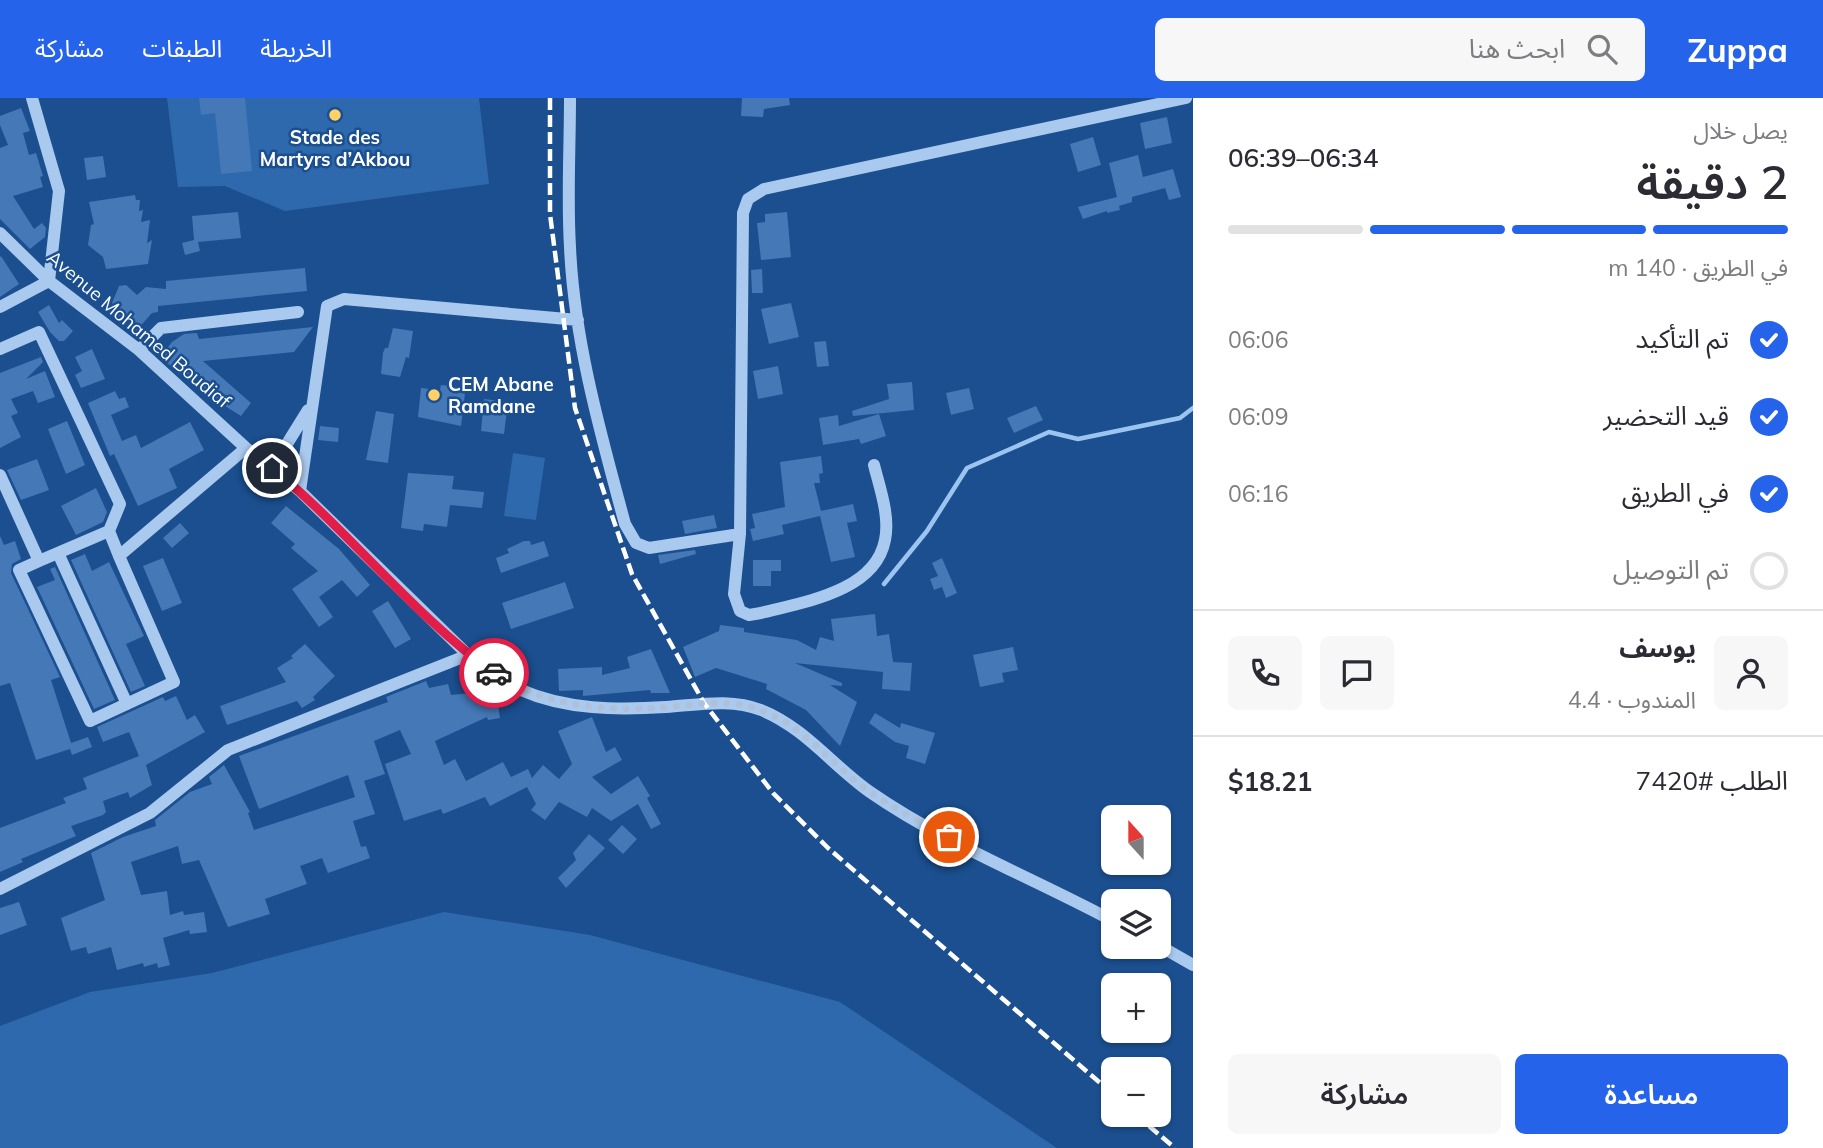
<!DOCTYPE html>
<html lang="ar">
<meta charset="utf-8">
<style>
:root{--surface:#fff;--page:#f7f7f7;--text:#2b2b33;--muted:#7c7c81;--line:#e1e1e2;--accent:#2563eb}
body{margin:0;font-family:Mulish,"Noto Sans Arabic",sans-serif;background:var(--page);color:var(--text);direction:rtl;height:100vh;display:flex;flex-direction:column;font-size:26px;white-space:nowrap}
*{box-sizing:border-box;margin:0}
p{font-size:23px;color:var(--muted)}
.icon{flex:none;width:38px;height:38px;fill:none;stroke:currentColor;stroke-width:2;stroke-linecap:round;stroke-linejoin:round}
.map{position:relative;flex:1;overflow:hidden;direction:ltr}
.drawer{display:flex;flex-direction:column;background:var(--surface);width:630px}
.drawer>*{flex:none}
.needle{width:46px;rotate:339deg}
.controls{position:absolute;left:1101px;top:707px;display:grid;gap:14px}
.controls a{display:grid;place-items:center;width:70px;height:70px;border-radius:10px;background:var(--surface);box-shadow:0 2px 5px #0004;font-size:35px}
.pin{position:absolute;display:grid;place-items:center;width:60px;height:60px;color:#fff;margin:-30px;border:4px solid #fff;border-radius:50%;box-shadow:0 2px 7px #0007}
.courier{position:absolute;display:grid;place-items:center;width:70px;height:70px;margin:-35px;border:5px solid #e11d48;border-radius:50%;background:#fff;color:#222;box-shadow:0 2px 9px #0007}
.headline em{font-style:normal;font-weight:600}
.headline div{display:flex;flex-direction:column-reverse}
.headline{display:flex;align-items:center;justify-content:space-between;height:119px;padding:0 35px}
h1{font-size:46px;font-weight:600;line-height:52px}
.bar{display:grid;grid-template-columns:repeat(4,1fr);gap:10px 7px;align-content:center;height:84px;padding:0 35px}
.bar i{height:9px;border-radius:5px;background:var(--line)}
.bar .selected{background:var(--accent)}
.bar p{grid-column:span 4}
.line{display:flex;align-items:center;gap:18px;padding:0 35px;border-top:2px solid var(--line)}
.line div{flex:1}
.round{display:grid;place-items:center;flex:none;width:74px;height:74px;border-radius:10px;background:var(--page)}
ol{padding:0 35px;list-style:none}
li{display:flex;align-items:center;gap:21px;height:77px}
li p{margin-inline-start:auto}
li .icon{padding:7px;border-radius:50%;background:var(--accent);color:#fff;stroke-width:4}
li:last-child{color:var(--muted)}
li i{width:38px;height:38px;border:4px solid var(--line);border-radius:50%}
.button{display:flex;gap:14px;margin-top:auto;padding:14px 35px}
.button a{flex:1;height:80px;border-radius:10px;background:var(--accent);color:#fff;font-size:28px;font-weight:600;line-height:80px;text-align:center}
.button a+a{background:var(--page);color:var(--text)}
header{display:flex;align-items:center;gap:42px;box-sizing:border-box;height:98px;padding:0 35px;background:var(--accent);color:#fff}
header strong{font-size:33px}
nav{display:flex;gap:38px;margin-inline-start:auto;font-size:24px}
.search{width:490px;height:63px;background:var(--page);display:flex;align-items:center;gap:18px;box-sizing:border-box;padding:0 24px;border-radius:10px;color:var(--muted);font-size:26px}
main{display:flex;flex:1;min-height:0}
.map>svg:first-child{display:block}
</style>
<header>
<strong>Zuppa</strong>
<div class="search"><svg class="icon" aria-label="search" viewBox="0 0 24 24"><circle cx="10" cy="10" r="6"/><path d="M15 15l6 6"/></svg>ابحث هنا</div>
<nav><a>الخريطة</a><a>الطبقات</a><a>مشاركة</a></nav>
</header>
<main>
<section class="drawer">
<div class="headline"><div><h1>2 دقيقة</h1><p>يصل خلال</p></div><em>06:34–06:39</em></div>
<div class="bar"><i class="selected"></i><i class="selected"></i><i class="selected"></i><i></i><p>في الطريق · 140 m</p></div>
<ol>
<li><svg class="icon" aria-label="check" viewBox="0 0 24 24"><path d="M5 12l5 5 9-10"/></svg>تم التأكيد<p>06:06</p></li>
<li><svg class="icon" aria-label="check" viewBox="0 0 24 24"><path d="M5 12l5 5 9-10"/></svg>قيد التحضير<p>06:09</p></li>
<li><svg class="icon" aria-label="check" viewBox="0 0 24 24"><path d="M5 12l5 5 9-10"/></svg>في الطريق<p>06:16</p></li>
<li><i></i>تم التوصيل</li>
</ol>
<div class="line" style="height:126px"><a class="round"><svg class="icon" aria-label="person" viewBox="0 0 24 24"><circle cx="12" cy="8" r="4"/><path d="M4 21q1-7 8-7t8 7"/></svg></a><div><b>يوسف</b><p>المندوب · 4.4</p></div><a class="round"><svg class="icon" aria-label="chat" viewBox="0 0 24 24"><path d="M4 5h16v11H9l-5 4z"/></svg></a><a class="round"><svg class="icon" aria-label="phone" viewBox="0 0 24 24"><path d="M5 4h4l2 5-3 2q2 4 5 5l2-3 5 2v4C11 20 4 13 5 4z"/></svg></a></div>
<div class="line" style="height:91px"><div>الطلب #7420</div><b>$18.21</b></div>
<div class="button"><a>مساعدة</a><a>مشاركة</a></div>
</section>
<div class="map">
<svg width="1193" height="1050" viewBox="0 0 1193 1050">
<rect width="100%" height="100%" fill="#1b4f8f"/>
<!-- green -->
<path fill="#2e69ad" d="M167 0H479L489 86 285 113 225 88 178 89Z
M513 355 545 360 536 422 504 418Z
M444 814 590 837 840 904 1057 1050H0V928L90 894 212 875Z"/>
<g fill="none" stroke-linecap="round" stroke-linejoin="round">
<!-- stream -->
<path stroke="#9cc4f0" stroke-width="4.5" d="M884 486 927 433 967 370 1049 334 1078 341 1180 320 1193 310"/>
</g>
<!-- building -->
<path fill="#4478b7" d="M199 0H245L252 73 221 76 215 15 201 17Z
M742 0H789L790 7 764 11 763 19 741 18Z
M21 10 30 33 23 35 29 57 36 55 43 78 40 79 43 89 13 98 34 131 42 125 46 130 45 139 30 151 0 121V50L8 47 0 27V18Z
M1167 19 1172 45 1145 51 1140 25Z
M1093 39 1101 67 1078 74 1070 46Z
M1138 57 1143 79 1173 71 1181 99 1169 102 1165 90 1132 99V104L1119 108 1120 112 1107 115V113L1083 121 1078 109 1117 99 1109 65Z
M103 58 106 79 87 82 84 60Z
M135 97 136 102H140L139 113 143 112 141 124 150 122 147 145 152 142 148 166 106 171 103 159 88 147 91 127 94 126 89 104Z
M238 114 241 140 198 144 200 153 185 157 182 145 194 142 192 118Z
M787 114 791 159 761 162 757 125 765 124V116Z
M1 158 19 186 0 199V159Z
M305 170 307 193 158 208V214L152 215 136 233 110 210 119 188 126 187 137 197 146 189 166 191V183Z
M762 171 763 195H752L751 172Z
M791 205 799 239 769 246 761 211Z
M49 207 59 225 62 222 73 233 64 243H59L50 234 38 214Z
M313 229 294 254 203 263 251 305 241 318 201 293 160 259 172 244 184 236 197 235 199 241Z
M393 230 413 233 409 260 406 259 400 279 381 276 383 255 385 250H388Z
M826 243 829 268 817 269 814 244Z
M92 251 105 281 81 290 75 277 82 273 75 259Z
M41 259 43 264 26 281 45 273 55 299 38 305 33 293 11 301 18 315 11 318 21 339 0 350V275Z
M778 268 783 296 758 301 753 273Z
M912 284 914 312 853 318 852 313 889 301 887 286Z
M441 287 460 289 459 294 465 295 461 328 418 319 421 290 440 292Z
M969 290 974 311 951 317 946 295Z
M115 293 119 301 125 299 129 309 111 317 122 343 136 337 141 350 190 324 204 352 169 371 177 390 138 408 114 356 110 358 88 305Z
M484 301 508 304 504 336 481 333Z
M1036 308 1043 322 1014 335 1007 320Z
M376 313 394 316 388 365 366 362Z
M879 316 886 338 861 346 859 341 823 347 819 320 838 317 839 328Z
M67 323 85 367 66 376 48 331Z
M320 328 339 330 338 344 318 342Z
M821 358 823 375 819 376 820 385H814L821 413 853 406 857 423 847 425 855 459 831 464 820 418 782 427 784 436 753 443 750 431 755 430 752 416 785 409 780 364Z
M37 361 49 392 21 402 7 372Z
M408 375 454 378 452 391 484 394 482 410 450 407 447 429 424 426 423 433 401 430Z
M96 390 107 414 103 424 76 437 61 408Z
M286 408 339 451 370 487 357 499 342 482 319 499 333 519 319 529 292 491 318 473 291 450 295 446 271 425Z
M714 417 717 430 685 436 682 423Z
M180 425 189 435 172 450 163 440Z
M0 438 4 447 15 443 21 461 12 466 11 475 60 579 51 582 71 645 88 639 92 649 72 657 70 651 36 662 10 585 0 588Z
M524 443H530L531 447 544 443 549 458 501 475 496 460 509 455 507 451Z
M695 452 696 456 660 466 658 457Z
M85 456 92 473 109 464 144 538 126 546 145 588 131 594 71 462Z
M163 460 182 505 162 513 143 468Z
M942 460 957 495 946 500 942 489 934 492 930 481 938 478 932 465Z
M753 462H781V473H771V488H753Z
M55 469 115 602 94 611 37 489 55 482 50 471Z
M565 484 574 510 511 531 502 505Z
M388 503 411 541 395 550 372 513Z
M875 516 877 538 889 536 893 564 912 565 910 593 882 591 883 574 795 565 842 585V588L830 587 857 604 840 648 806 612 766 591 767 586 716 570 695 579 683 549 719 533 720 527 744 530V534L797 542 816 552 820 539 834 543 831 521Z
M305 546 335 578 313 599 315 602 302 610 297 603 227 627 220 608 286 584 277 570 293 560 291 558Z
M1013 549 1018 572 1002 575 1004 584 980 589 973 557Z
M651 551 670 595H651L650 592 583 598V592L559 593 558 571 602 569V577L630 570 627 559Z
M426 583 429 590 448 586 451 597 481 594V601L497 599 500 620 488 622 487 619 435 643 444 667 455 661 466 683 503 664 511 679 528 671 532 680 543 667 559 681 572 666 558 633 592 619 606 654 615 649 622 662 592 679 611 696 638 678 650 698 647 700 661 726 651 731 638 706 611 723 592 710 587 719 559 704 545 722 531 712 536 706 527 689 490 708 485 699 443 716 441 711 404 723 385 666 411 656 400 632 374 643 385 676 364 683 375 716 353 723 361 749 366 748 370 760 328 775 322 760 300 768 307 786 265 801 270 816 228 829 199 762 182 766 178 748 131 764 141 797 167 793 170 817 183 813 184 817 204 814 207 834 190 836 189 832 163 840 170 867 158 870 157 865 144 869 143 865 117 872 111 849 88 856 86 849 71 853 61 820 105 802 91 755 123 739 156 728 155 722 190 694 212 686 209 679 224 667 250 714 248 715 254 732 355 699 348 677 259 711 239 658 388 604 386 599Z
M176 598 187 622 195 617 205 634 146 667 152 687 130 700 128 694 103 703 106 714 103 717 71 728 76 738 21 761 23 764 0 774V730L66 705 63 700 87 691 83 680 139 658 129 634 103 644 97 629 163 599 165 603Z
M875 615 900 630 901 625 935 635 925 666 906 660 909 648 895 644 869 625Z
M622 727 637 741 623 756 608 742Z
M589 736 605 750 566 790 558 780 576 762 573 755Z
M19 804 27 827 0 837V810Z"/>
<g fill="none" stroke-linecap="round" stroke-linejoin="round">
<!-- minor -->
<path stroke="#a9c9ee" stroke-width="12" d="M570 0C570 50 567 100 570 149 574 243 601 337 625 426L636 445 649 450 740 436
M0 135 49 183 139 252 246 350 300 393 468 557C485 569 502 583 521 592 566 612 618 612 666 609 698 607 730 600 761 612 804 629 833 668 870 694 945 746 1033 780 1113 823
M0 209 49 183 59 93 32 0
M0 251 39 234 120 406 109 433 119 458
M139 252 161 230 298 214
M874 367C880 391 890 418 885 442 875 494 803 504 761 515L749 517 740 513 734 496 740 436 743 115 748 101 764 91 1186 0
M272 370 308 312
M0 377 39 463 19 472 90 623 174 584 119 458 246 350
M300 393 327 208 344 201 578 222
M58 455 127 606
M39 463 109 433
M0 791 150 715 228 652 468 557
M1158 847 1193 867"/>
<!-- rail -->
<path stroke="#fff" stroke-width="4.5" stroke-dasharray="12 5" stroke-linecap="butt" d="M550 0V116L575 310 632 476 704 605 773 695 828 750 1113 996
M1136 1017 1175 1050"/>
</g>
<g fill="none" stroke-linecap="round" stroke-linejoin="round">
<!-- done -->
<path stroke="#afc1d8" stroke-width="7" stroke-dasharray="0 12.6" d="M494 575C547 609 607 614 669 609 698 606 725 601 754 610 801 623 831 667 870 694 895 711 923 725 949 739"/>
<!-- route -->
<path stroke="#e11d48" stroke-width="9" d="M272 370C350 434 413 517 494 575"/>
</g>
<!-- markers -->
<g fill="#ffd166" stroke="#1b4f8f" stroke-width="2.5">
<circle cx="335" cy="17" r="7"/>
<circle cx="434" cy="297" r="7"/>
</g>
<g text-anchor="middle" dominant-baseline="central" stroke-width="5" stroke-linejoin="round" paint-order="stroke">
<!-- poi labels -->
<g font-size="19" font-weight="bold" fill="#fff" stroke="#1b4f8f">
<text x="335" y="39">Stade des<tspan x="335" dy="22">Martyrs d’Akbou</tspan></text>
<text x="448" y="286" text-anchor="start">CEM Abane<tspan x="448" dy="22">Ramdane</tspan></text>
</g>
<!-- street labels -->
<g font-size="19" fill="#fff" stroke="#1b4f8f">
<text transform="translate(139 231) rotate(40)">Avenue Mohamed Boudiaf</text>
</g>
</g>
</svg>
<div class="controls">
<a><svg class="needle" viewBox="-14 -14 28 28"><path d="M0-13l5 13h-10z" fill="#e53935"/><path d="M0 13l5-13h-10z" fill="#7c7c81"/></svg></a>
<a><svg class="icon" aria-label="layers" viewBox="0 0 24 24"><path d="M12 4l9 5-9 5-9-5zM3 14l9 5 9-5"/></svg></a>
<a>+</a>
<a>−</a>
</div>
<div class="pin" style="left:949px;top:739px;background:#ea580c"><svg class="icon" aria-label="bag" viewBox="0 0 24 24"><path d="M5 8h14l-1 12H6zM9 8a3 3 0 0 1 6 0"/></svg></div>
<div class="pin" style="left:272px;top:370px;background:#1f2937"><svg class="icon" aria-label="home" viewBox="0 0 24 24"><path d="M3 11l9-7 9 7M6 9v11h12V9"/></svg></div>
<div class="courier" style="left:494px;top:575px"><svg class="icon" aria-label="car" viewBox="0 0 24 24"><path d="M5 17H2v-5l4-1 3-4h7l3 4 3 1v5h-3M9 17h6M6 11h13"/><circle cx="7" cy="17" r="2"/><circle cx="17" cy="17" r="2"/></svg></div>
</div>
</main>
